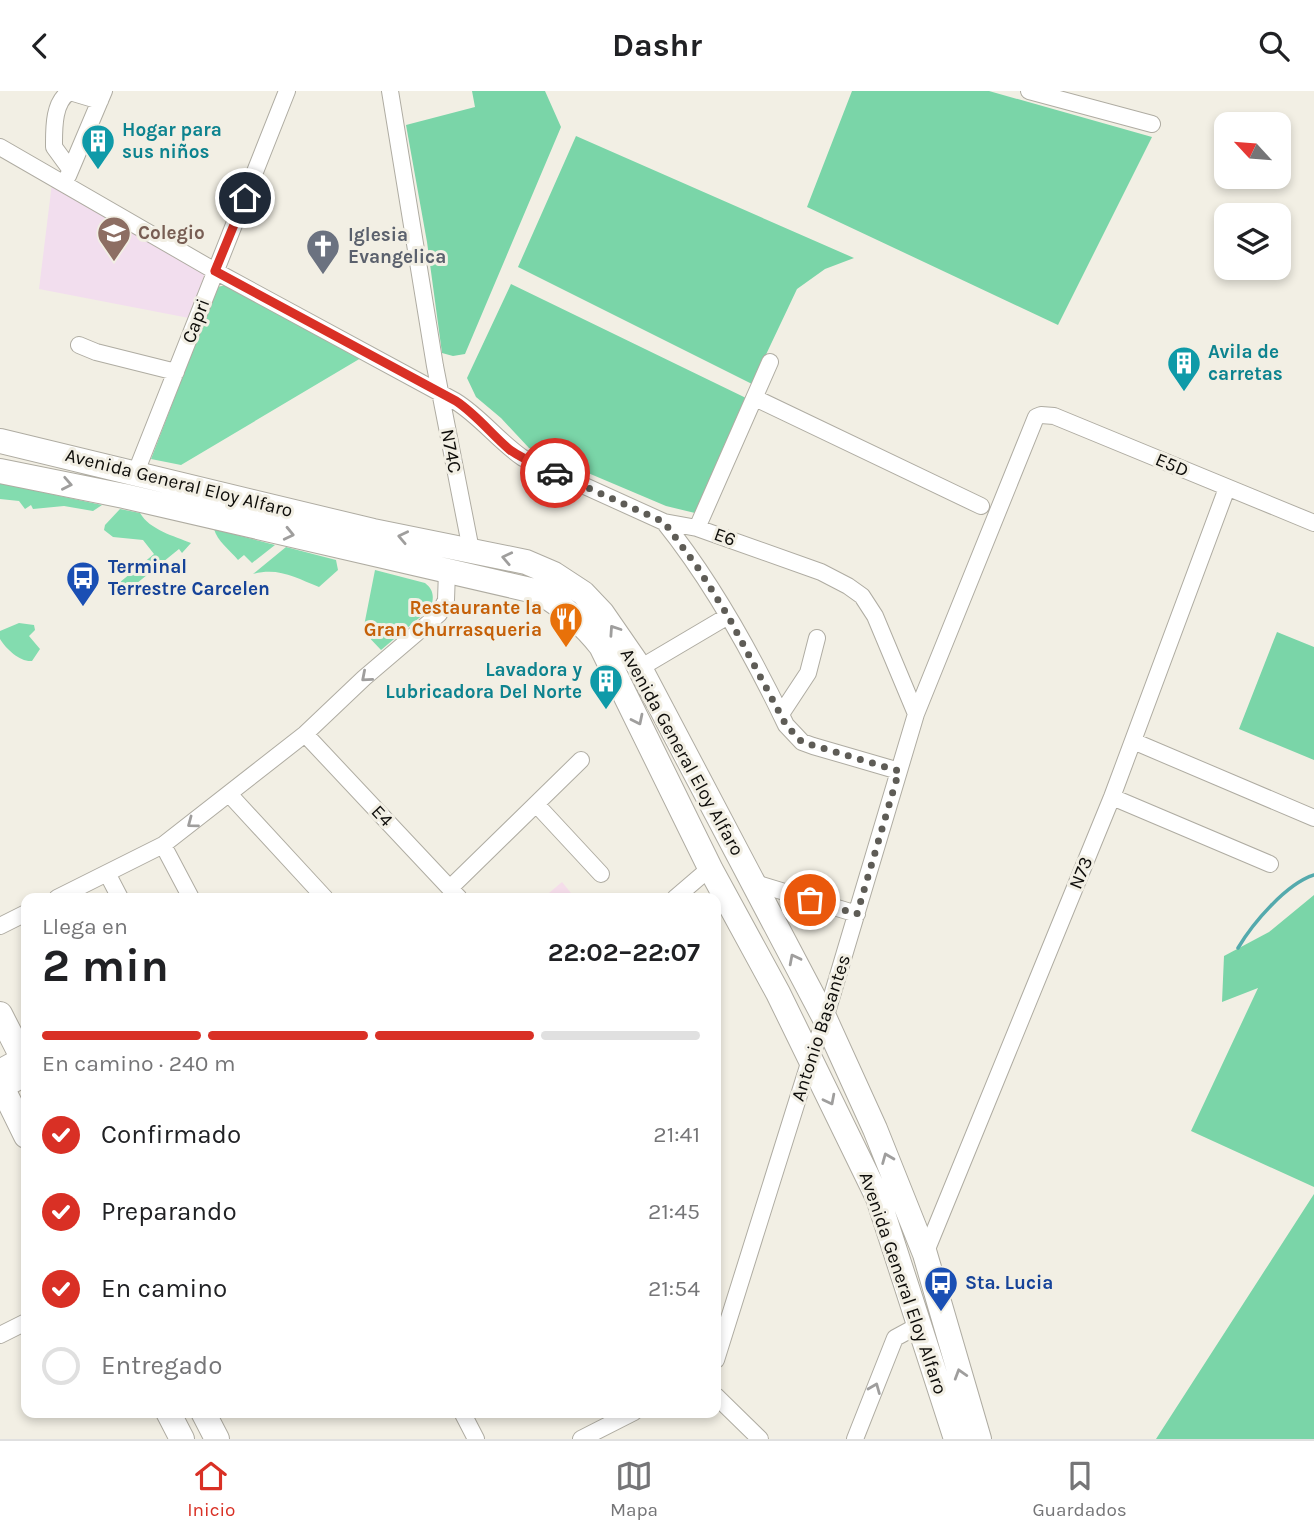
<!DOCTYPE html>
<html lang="es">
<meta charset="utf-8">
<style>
:root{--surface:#fff;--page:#f6f6f6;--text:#202124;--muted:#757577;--line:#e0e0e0;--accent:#d93025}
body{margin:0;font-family:Karla,sans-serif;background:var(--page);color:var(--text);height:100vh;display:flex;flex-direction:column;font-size:26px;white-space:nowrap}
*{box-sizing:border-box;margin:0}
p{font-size:23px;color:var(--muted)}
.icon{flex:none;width:38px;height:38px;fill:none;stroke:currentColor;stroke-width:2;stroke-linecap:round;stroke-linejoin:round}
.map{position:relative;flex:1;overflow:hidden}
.drawer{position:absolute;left:21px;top:802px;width:700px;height:525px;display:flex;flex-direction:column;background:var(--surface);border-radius:14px;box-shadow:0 4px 10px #0003}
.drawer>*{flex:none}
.needle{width:46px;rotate:296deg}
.buttons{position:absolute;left:1214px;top:21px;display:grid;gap:14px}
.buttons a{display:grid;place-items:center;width:77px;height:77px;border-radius:14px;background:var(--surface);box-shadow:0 4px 10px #0003;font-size:35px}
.pin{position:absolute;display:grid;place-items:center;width:60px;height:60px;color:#fff;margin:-30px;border:4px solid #fff;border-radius:50%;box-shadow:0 2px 7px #0007}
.courier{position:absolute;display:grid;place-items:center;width:70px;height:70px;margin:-35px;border:5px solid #d93025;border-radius:50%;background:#fff;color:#222;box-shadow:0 2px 9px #0007}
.headline em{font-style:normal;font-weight:700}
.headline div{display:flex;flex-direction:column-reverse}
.headline{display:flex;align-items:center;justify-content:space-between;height:119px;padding:0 21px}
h1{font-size:46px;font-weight:700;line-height:52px}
.bar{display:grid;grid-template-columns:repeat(4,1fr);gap:10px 7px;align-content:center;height:84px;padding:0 21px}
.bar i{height:9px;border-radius:5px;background:var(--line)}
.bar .active{background:var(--accent)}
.bar p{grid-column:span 4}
ol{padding:0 21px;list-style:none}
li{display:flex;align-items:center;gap:21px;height:77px}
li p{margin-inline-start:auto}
li .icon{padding:7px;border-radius:50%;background:var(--accent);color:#fff;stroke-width:4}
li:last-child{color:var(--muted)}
li i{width:38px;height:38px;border:4px solid var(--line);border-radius:50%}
header{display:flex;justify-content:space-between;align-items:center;height:91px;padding:0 21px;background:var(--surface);font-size:32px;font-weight:700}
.tabs{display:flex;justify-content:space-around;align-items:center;height:98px;border-top:2px solid var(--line);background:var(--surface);font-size:19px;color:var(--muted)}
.tabs a{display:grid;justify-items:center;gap:4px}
.tabs .active{color:var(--accent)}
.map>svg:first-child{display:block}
</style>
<header><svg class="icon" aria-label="back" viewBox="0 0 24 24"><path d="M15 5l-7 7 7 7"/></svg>Dashr<svg class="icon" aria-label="search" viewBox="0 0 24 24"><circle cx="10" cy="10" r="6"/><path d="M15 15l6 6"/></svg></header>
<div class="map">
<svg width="1314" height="1348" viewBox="0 0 1314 1348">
<rect width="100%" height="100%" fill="#f2efe4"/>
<!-- education -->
<path fill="#f2deee" d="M52 92 205 182 189 227 39 198Z"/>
<!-- medical -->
<path fill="#f5ddea" d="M562 791 575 807H543Z"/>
<!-- green -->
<path fill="#83dcaf" d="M226 194 361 267 181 374 151 368 217 196Z
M0 392 102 414 93 420 64 415 33 418 31 414 25 418 19 410 0 408Z
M120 418 140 422C150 439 174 445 191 452L182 462 179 458 126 501 119 492 154 463 143 449 113 446 104 439 105 434Z
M214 438 275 454 252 472 244 464 238 469C230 459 217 450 214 438Z
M286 456 336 469 338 479 319 496C296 487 279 476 253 483Z
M375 479 425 492C434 499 434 506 431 517L381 559 363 540Z
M19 532 34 534 35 539 29 545 40 558 32 570C20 571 7 559 0 548V540Z"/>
<!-- forest -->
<path fill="#7ad5a8" d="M472 0H545L561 36 465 263 453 265 442 262 427 151 406 34 475 16Z
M852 0H989L1152 46 1058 234 807 116Z
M576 45 854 167 825 178 797 198 752 293 518 176Z
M511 193 746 307 695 422 666 415 529 357 501 327 476 306 467 287Z
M1277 541 1314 556V669L1239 638Z
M1314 804V1096L1191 1040 1258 897 1222 911 1224 865 1269 841Z
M1314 1103V1348H1156Z"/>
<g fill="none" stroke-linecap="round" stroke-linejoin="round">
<!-- stream -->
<path stroke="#54aaad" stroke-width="3.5" d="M1238 857C1253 832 1286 793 1314 784"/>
<!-- minor casing -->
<g stroke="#afaca2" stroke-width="18">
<path id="minor" d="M390 0 435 275 471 459
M1029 0 1152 33
M0 56 215 180 455 310C481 326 498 350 523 367L664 431 697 437 821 481 848 495 862 505 875 525 916 623
M70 78 54 56C54 39 53 10 70 1L100 10
M68 85 104 0
M79 254 96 261 176 281
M755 307 981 415
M136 381 287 0
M664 431C713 492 752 563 786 634L802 651 813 655 899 680
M697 437 770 271
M640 577 728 525
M781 623 808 582 817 547
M305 643 459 807
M1133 650 1314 727
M230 704 325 807
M1112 706 1270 773
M536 713 601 783
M163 754 191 807
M107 782 120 807
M755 792 857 823
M450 797 581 669
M57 807 163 754 305 643 364 587 439 523 446 509 447 480
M675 807 710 777
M0 835 26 822
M925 1163 1112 706 1227 397
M0 1244 26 1231
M716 1269 810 969 825 928 916 623 1036 326 1041 324 1054 325 1314 432
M716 1305 760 1348
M462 1321 476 1348
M581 1348 634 1321
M855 1348 895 1247 919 1234"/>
</g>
<!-- secondary casing -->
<g stroke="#afaca2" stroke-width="23">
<path id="secondary" d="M0 979 22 967
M0 998 26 984"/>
</g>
<!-- primary casing -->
<g stroke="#afaca2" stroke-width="26">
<path id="primary" d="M0 350 373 440 526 471 554 483 583 502 602 522 640 577 825 928 875 1038 925 1163 979 1348
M0 380 124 405 539 501C564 516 583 532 601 555L711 779 778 902 878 1107 956 1348
M0 923 26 974
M0 992 26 1045
M168 1321 182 1348
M203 1321 217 1348"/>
</g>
<!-- minor -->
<use href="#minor" stroke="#fff" stroke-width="16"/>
<!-- secondary -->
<use href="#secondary" stroke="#fff" stroke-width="21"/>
<!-- primary -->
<use href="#primary" stroke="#fff" stroke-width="24"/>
</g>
<!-- one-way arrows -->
<defs><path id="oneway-chevron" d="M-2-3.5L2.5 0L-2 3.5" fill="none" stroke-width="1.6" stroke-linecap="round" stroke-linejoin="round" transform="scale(1.75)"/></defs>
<g stroke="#9f9e9d">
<use href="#oneway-chevron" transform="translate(67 393) rotate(11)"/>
<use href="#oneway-chevron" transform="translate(289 443) rotate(13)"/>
<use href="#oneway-chevron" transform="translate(403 446) rotate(-168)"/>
<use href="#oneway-chevron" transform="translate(507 467) rotate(-168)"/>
<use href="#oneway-chevron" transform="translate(614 539) rotate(-124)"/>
<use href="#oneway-chevron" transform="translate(366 586) rotate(139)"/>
<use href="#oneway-chevron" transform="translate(638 629) rotate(64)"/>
<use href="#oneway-chevron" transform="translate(192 732) rotate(143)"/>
<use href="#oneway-chevron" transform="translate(794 868) rotate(-117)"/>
<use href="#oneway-chevron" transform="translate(830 1009) rotate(63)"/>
<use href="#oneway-chevron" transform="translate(887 1067) rotate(-112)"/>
<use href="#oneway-chevron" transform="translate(960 1283) rotate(-107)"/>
<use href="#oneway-chevron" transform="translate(875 1297) rotate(-68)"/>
</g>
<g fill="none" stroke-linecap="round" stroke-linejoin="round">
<!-- done -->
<path stroke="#5e5c56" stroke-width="7" stroke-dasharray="0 12.6" d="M555 382 664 431 698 477 728 525 786 634 802 651 899 680 857 823 810 809"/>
<!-- route -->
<path stroke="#d93025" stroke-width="9" d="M245 107 215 180 456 310C477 324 491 343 510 359 524 369 540 375 555 382"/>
</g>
<!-- icons -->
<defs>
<g id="building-pin" transform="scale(1.75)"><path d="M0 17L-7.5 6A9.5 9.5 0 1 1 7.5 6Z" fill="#0f9aa8" stroke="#f2efe4"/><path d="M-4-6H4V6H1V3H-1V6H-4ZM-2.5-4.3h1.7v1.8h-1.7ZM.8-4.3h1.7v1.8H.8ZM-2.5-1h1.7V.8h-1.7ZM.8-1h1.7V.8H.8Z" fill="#fff"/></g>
<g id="school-pin" transform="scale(1.75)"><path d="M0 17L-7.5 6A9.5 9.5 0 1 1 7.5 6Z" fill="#8d6e63" stroke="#f2efe4"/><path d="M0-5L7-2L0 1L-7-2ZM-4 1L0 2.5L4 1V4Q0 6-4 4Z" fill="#fff"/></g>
<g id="church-pin" transform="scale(1.75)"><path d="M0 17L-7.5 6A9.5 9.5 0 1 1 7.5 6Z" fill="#6b7280" stroke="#f2efe4"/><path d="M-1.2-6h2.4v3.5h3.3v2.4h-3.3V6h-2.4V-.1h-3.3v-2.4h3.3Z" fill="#fff"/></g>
<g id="bus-pin" transform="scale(1.75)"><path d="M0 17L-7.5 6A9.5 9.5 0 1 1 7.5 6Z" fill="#1a4fb4" stroke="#f2efe4"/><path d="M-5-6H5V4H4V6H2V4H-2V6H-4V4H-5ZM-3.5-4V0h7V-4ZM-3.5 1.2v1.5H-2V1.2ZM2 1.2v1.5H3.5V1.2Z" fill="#fff"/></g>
<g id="restaurant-pin" transform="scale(1.75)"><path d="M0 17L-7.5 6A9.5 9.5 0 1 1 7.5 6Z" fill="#e8710a" stroke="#f2efe4"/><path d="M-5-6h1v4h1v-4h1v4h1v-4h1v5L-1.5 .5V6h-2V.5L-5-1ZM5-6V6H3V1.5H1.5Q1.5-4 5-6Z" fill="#fff"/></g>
</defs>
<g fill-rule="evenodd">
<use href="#building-pin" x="98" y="50"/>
<use href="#school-pin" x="114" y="142"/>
<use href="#church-pin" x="323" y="155"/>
<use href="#building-pin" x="1184" y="272"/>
<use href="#bus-pin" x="83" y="487"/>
<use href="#restaurant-pin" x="566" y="528"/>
<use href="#building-pin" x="606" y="590"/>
<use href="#bus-pin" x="941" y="1192"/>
</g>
<g text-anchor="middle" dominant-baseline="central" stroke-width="6" stroke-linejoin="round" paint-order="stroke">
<!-- culture labels -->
<g font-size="19" font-weight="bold" fill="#0d838f" stroke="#f2efe4" text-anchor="start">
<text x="122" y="39">Hogar para<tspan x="122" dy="22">sus niños</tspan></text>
<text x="1208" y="261">Avila de<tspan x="1208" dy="22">carretas</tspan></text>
<text x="582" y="579" text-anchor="end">Lavadora y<tspan x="582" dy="22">Lubricadora Del Norte</tspan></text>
</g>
<!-- education labels -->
<g font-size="19" font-weight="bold" fill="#785e54" stroke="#f2efe4" text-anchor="start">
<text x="138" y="142">Colegio</text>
</g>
<!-- worship labels -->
<g font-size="19" font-weight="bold" fill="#5b616d" stroke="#f2efe4" text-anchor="start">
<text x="348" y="144">Iglesia<tspan x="348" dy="22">Evangelica</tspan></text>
</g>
<!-- street labels -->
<g font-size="19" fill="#0e0d0a" stroke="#f2efe4">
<text transform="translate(196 230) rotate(-69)">Capri</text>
<text transform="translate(451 360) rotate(79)">N74C</text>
<text transform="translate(1172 374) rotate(23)">E5D</text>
<text transform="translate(179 392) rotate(14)">Avenida General Eloy Alfaro</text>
<text transform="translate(725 446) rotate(20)">E6</text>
<text transform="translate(682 661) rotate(61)">Avenida General Eloy Alfaro</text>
<text transform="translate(382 725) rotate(47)">E4</text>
<text transform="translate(1081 782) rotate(-68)">N73</text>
<text transform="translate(821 937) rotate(-72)">Antonio Basantes</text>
<text transform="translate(903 1192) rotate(71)">Avenida General Eloy Alfaro</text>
</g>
<!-- transit labels -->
<g font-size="19" font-weight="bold" fill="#164399" stroke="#f2efe4" text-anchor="start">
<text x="108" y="476">Terminal<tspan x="108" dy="22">Terrestre Carcelen</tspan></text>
<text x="965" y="1192">Sta. Lucia</text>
</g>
<!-- food labels -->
<g font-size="19" font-weight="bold" fill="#c56008" stroke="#f2efe4" text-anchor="end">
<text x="542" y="517">Restaurante la<tspan x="542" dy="22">Gran Churrasqueria</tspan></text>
</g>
</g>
</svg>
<div class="buttons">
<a><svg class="needle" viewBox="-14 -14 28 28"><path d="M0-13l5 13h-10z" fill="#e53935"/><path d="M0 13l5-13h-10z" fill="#757577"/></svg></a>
<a><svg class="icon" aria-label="layers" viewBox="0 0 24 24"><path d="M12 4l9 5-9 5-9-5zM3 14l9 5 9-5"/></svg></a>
</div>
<div class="pin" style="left:810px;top:809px;background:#ea580c"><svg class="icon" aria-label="bag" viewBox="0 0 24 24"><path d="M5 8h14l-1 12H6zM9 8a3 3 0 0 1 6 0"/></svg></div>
<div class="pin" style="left:245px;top:107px;background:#1f2937"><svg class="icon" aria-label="home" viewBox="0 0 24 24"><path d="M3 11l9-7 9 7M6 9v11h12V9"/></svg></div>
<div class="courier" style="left:555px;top:382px"><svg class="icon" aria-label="car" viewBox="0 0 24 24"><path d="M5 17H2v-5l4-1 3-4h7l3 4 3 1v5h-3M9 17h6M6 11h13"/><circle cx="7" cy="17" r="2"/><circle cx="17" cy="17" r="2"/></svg></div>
<section class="drawer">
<div class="headline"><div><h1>2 min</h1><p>Llega en</p></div><em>22:02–22:07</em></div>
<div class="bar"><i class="active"></i><i class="active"></i><i class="active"></i><i></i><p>En camino · 240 m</p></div>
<ol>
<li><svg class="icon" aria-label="check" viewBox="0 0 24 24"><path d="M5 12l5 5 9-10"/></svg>Confirmado<p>21:41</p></li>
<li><svg class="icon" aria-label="check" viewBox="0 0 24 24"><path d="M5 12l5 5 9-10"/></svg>Preparando<p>21:45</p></li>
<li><svg class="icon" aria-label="check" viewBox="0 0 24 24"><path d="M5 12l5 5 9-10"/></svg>En camino<p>21:54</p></li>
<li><i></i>Entregado</li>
</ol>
</section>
</div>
<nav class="tabs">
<a class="active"><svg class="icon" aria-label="home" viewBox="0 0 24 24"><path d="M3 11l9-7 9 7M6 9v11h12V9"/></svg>Inicio</a>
<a><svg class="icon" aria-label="map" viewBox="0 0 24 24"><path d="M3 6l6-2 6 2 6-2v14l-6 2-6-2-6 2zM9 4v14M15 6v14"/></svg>Mapa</a>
<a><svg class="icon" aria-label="saved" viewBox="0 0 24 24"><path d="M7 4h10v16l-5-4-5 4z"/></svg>Guardados</a>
</nav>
